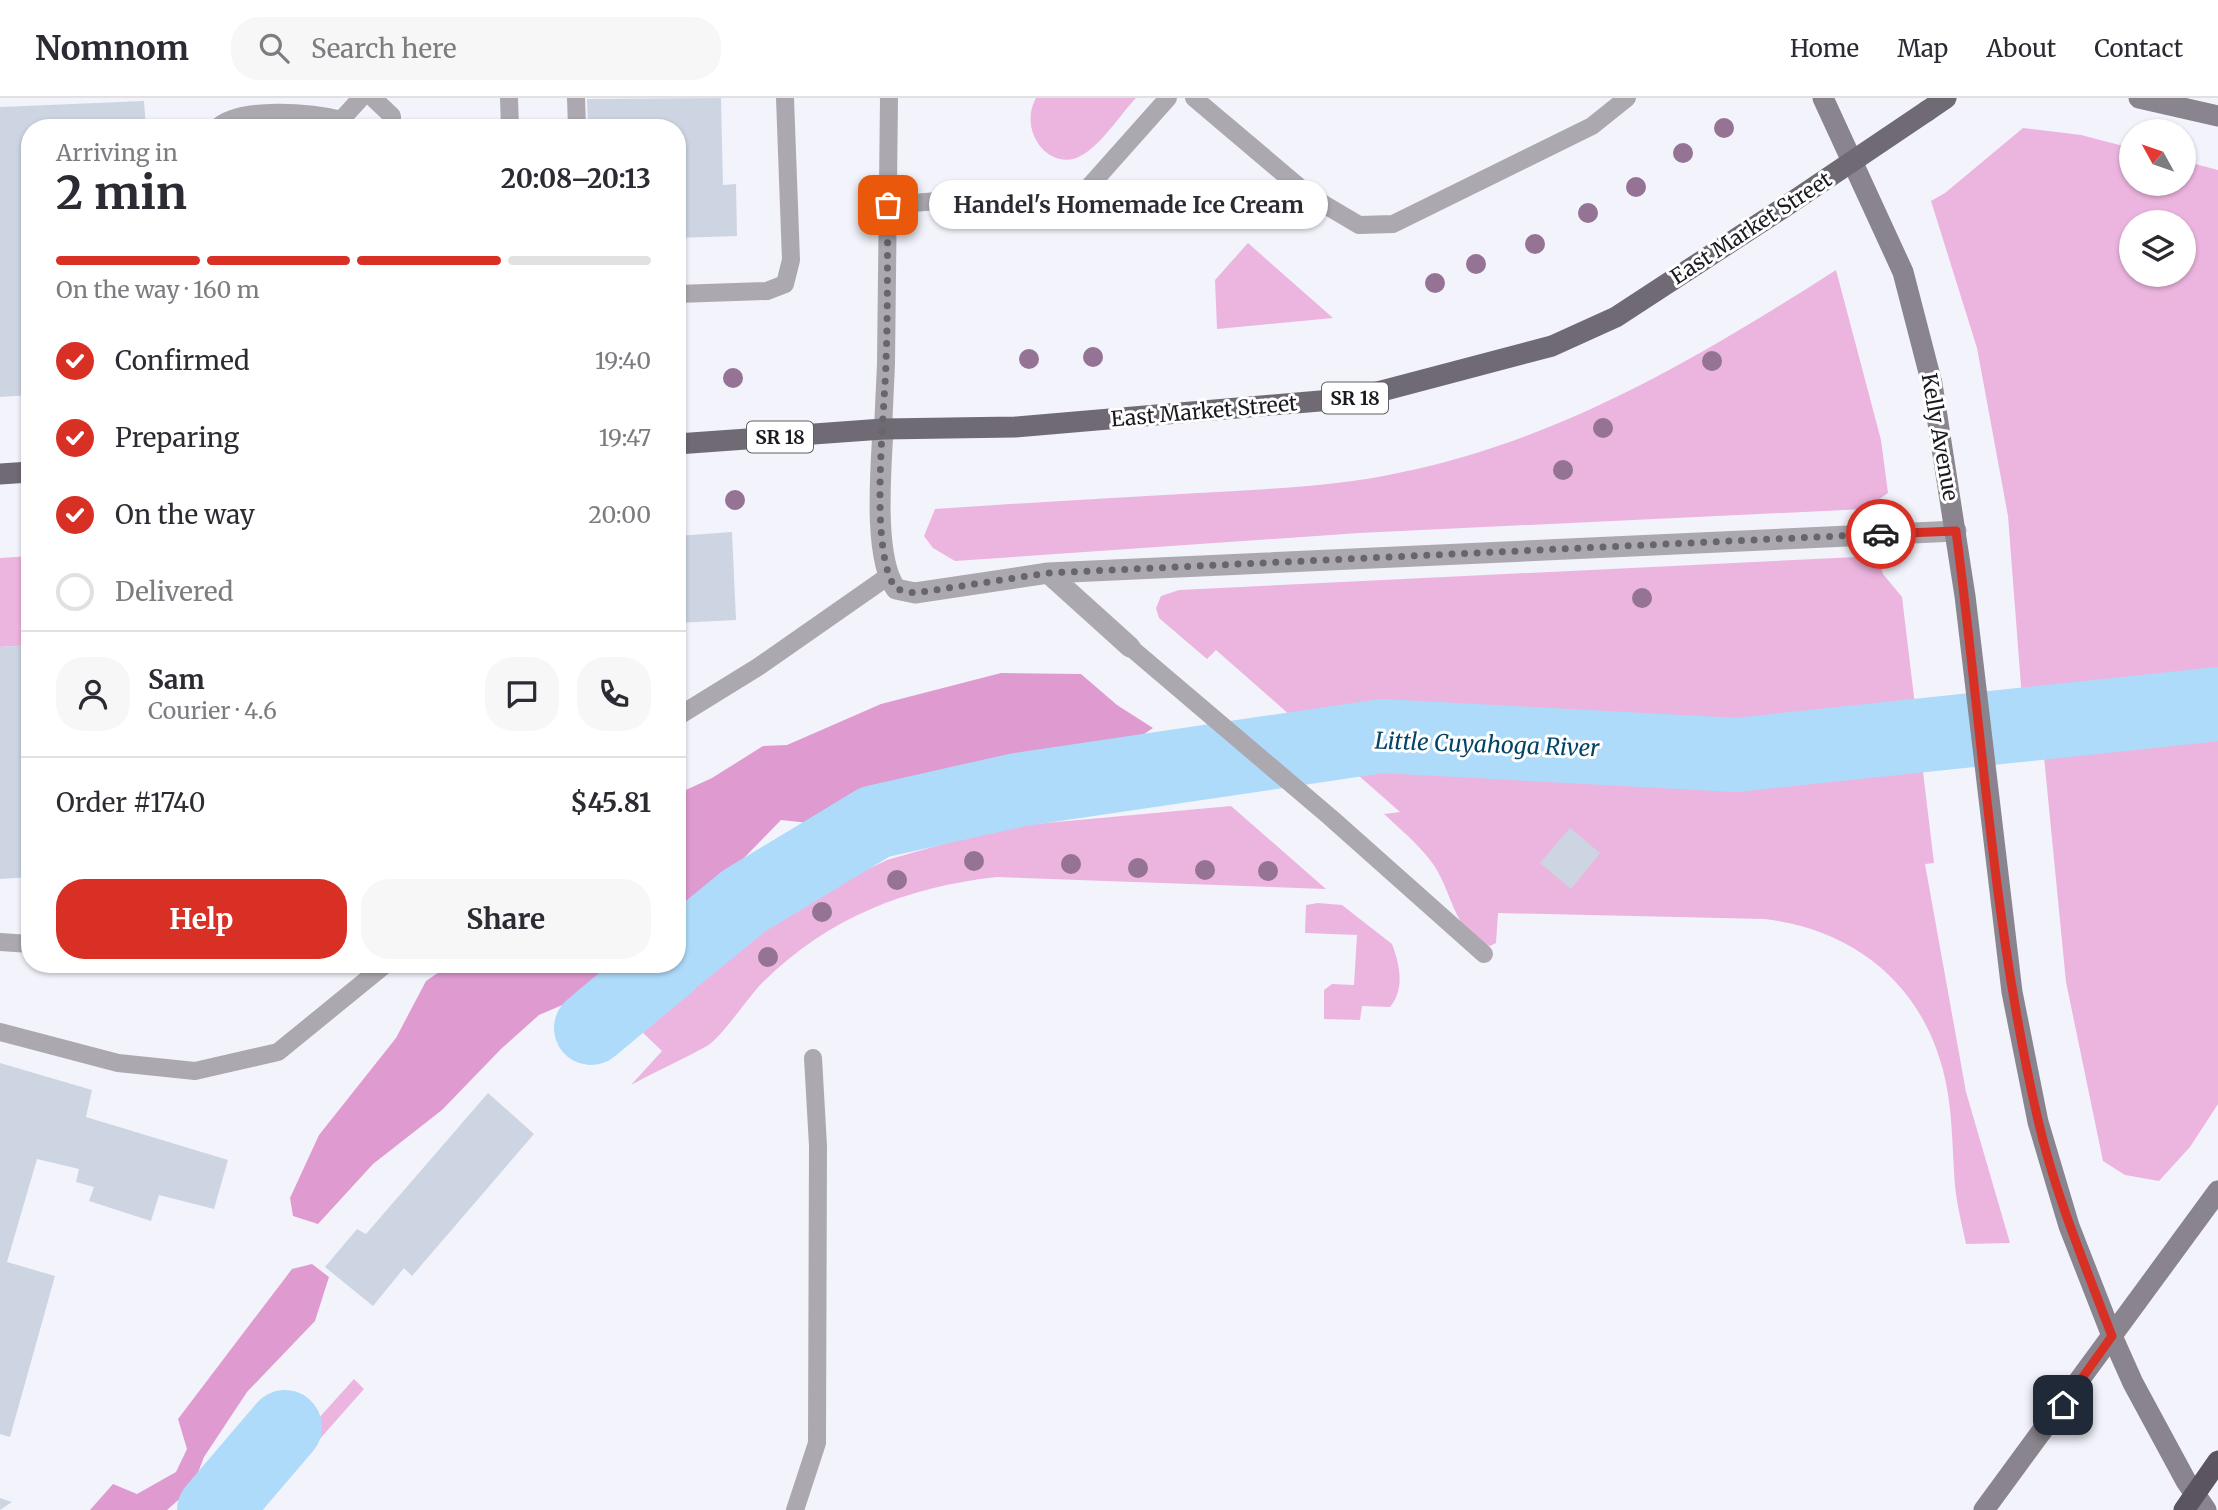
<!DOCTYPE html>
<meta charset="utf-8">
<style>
:root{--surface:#fff;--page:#f7f7f7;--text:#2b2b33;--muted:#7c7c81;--line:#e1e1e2;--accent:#d93025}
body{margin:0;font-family:Merriweather,serif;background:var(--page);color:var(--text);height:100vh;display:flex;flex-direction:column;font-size:26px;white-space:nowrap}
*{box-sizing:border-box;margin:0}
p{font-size:23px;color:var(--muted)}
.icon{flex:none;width:38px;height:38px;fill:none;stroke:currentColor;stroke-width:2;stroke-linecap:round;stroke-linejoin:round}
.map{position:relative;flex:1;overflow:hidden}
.panel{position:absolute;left:21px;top:21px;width:665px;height:854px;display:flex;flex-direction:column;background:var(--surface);border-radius:28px;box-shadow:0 2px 5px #0004}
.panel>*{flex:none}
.needle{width:46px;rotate:310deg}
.fabs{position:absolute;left:2119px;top:21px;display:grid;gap:14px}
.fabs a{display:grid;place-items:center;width:77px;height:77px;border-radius:50%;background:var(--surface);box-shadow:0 2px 5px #0004;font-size:35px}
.pin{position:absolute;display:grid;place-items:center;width:60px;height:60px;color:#fff;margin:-30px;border-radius:14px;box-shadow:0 4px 10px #0006}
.courier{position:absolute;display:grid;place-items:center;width:70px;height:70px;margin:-35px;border:5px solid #d93025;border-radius:50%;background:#fff;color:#222;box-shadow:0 2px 9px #0007}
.bubble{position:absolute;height:49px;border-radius:24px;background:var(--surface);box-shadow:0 2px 5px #0004;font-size:23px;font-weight:700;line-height:49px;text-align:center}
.head em{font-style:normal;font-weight:700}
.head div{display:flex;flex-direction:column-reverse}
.head{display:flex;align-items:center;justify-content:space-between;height:119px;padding:0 35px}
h1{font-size:46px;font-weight:700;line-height:52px}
.bar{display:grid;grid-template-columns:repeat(4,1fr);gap:10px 7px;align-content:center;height:84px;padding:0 35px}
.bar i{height:9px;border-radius:5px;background:var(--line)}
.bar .active{background:var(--accent)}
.bar p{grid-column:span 4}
.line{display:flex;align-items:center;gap:18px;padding:0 35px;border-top:2px solid var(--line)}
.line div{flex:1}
.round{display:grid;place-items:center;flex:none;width:74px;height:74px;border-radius:28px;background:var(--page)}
ol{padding:0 35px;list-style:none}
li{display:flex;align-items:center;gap:21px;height:77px}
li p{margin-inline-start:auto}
li .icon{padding:7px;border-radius:50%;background:var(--accent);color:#fff;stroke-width:4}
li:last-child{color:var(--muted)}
li i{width:38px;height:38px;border:4px solid var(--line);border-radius:50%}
.action{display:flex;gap:14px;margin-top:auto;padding:14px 35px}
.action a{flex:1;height:80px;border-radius:28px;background:var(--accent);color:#fff;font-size:28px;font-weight:700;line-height:80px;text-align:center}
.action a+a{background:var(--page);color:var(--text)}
header{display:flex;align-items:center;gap:42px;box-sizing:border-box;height:98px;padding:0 35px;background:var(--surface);border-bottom:2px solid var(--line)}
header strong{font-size:33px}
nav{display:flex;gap:38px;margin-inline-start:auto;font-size:24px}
.search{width:490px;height:63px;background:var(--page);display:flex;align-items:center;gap:18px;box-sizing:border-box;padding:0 24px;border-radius:28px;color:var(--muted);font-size:26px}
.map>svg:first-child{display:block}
</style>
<header>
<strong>Nomnom</strong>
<div class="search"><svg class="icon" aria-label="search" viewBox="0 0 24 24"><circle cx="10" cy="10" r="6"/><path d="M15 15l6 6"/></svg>Search here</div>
<nav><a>Home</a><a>Map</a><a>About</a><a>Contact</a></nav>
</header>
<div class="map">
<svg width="2218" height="1412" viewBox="0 0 2218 1412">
<rect width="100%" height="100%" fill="#f3f3fc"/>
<!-- green -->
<path fill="#ecb5df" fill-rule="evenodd" d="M1036 0H1136C1120 17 1104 43 1084 56 1051 78 1017 33 1036 0Z
M2023 30 2081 37 2131 50 2132 86H2184V63L2218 72V579C2148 578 2090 586 2022 601L2008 418 1977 250 1931 103 1945 95ZM2132 124H2184V177H2132Z
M1248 145 1333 220 1217 231 1215 182Z
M1836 172 1881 342 1888 395 1865 411 1359 435 955 463 933 450 924 438 935 411C1023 405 1111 400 1199 395 1265 391 1333 389 1398 375 1559 343 1700 259 1836 172Z
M30 458V547L0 549V460Z
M1877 458 1883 476 1902 499 1934 765 1925 766 1966 994 2010 1145 1966 1146C1962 1127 1957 1107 1955 1088 1952 1049 1953 1010 1943 972 1920 884 1852 831 1764 821L1498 815 1496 845 1490 848C1451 834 1453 790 1430 762 1417 745 1400 731 1384 716L1400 714 1216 552 1207 561 1159 520 1156 510 1161 498 1179 492Z
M2218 620V1006L2190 1049 2159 1083 2125 1077 2103 1063 2066 884 2044 659 2045 640 2151 625Z
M1231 708 1326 791 997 779C907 789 829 819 763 884 748 899 722 939 707 948 682 962 656 973 631 987L662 953 640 932 796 806 887 762 1003 729Z
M1318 805 1342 807 1392 846C1400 867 1405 891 1390 909L1362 908 1360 922 1324 921V892L1332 886 1354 887 1357 837 1305 835 1306 807Z
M354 1281 364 1291 257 1412H236Z"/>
<!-- forest -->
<path fill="#df9bd0" d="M1001 575 1081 576 1117 607 1153 630 1109 660 1062 670 981 672 902 689 828 727 781 722 704 801 677 821V696L712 680 763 648 787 647 881 606Z
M451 866H626L602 890 539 917 501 951 442 1012 373 1066 318 1126 293 1118 290 1100 319 1037 396 940 426 883Z
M312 1166 329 1179 315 1223 247 1294 204 1359 192 1390 167 1412H90L113 1386 137 1396 176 1374 187 1351 178 1321 292 1171Z"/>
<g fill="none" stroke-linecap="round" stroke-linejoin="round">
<!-- river -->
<path stroke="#aedbfa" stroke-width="74" d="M677 858 744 803 875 724 1017 692 1382 638 1736 657 2218 606
M591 930 668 866
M214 1412 285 1329"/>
</g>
<!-- building -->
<path fill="#cdd5e3" d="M721 0 723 87 736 86 737 138 677 140V30H588L587 1Z
M144 3 146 30H30V297L0 299V9Z
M732 434 736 522 677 525V438Z
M30 547V779L0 781V549Z
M1570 730 1600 755 1571 791 1540 765Z
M0 965 92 992 86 1019 228 1062 214 1111 159 1097 151 1123 89 1103 94 1089 76 1084 79 1071 37 1061 7 1164 55 1178 10 1339 0 1336Z
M488 995 534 1036 412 1178 404 1170 373 1208 325 1169 357 1131 366 1136Z
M0 1400 12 1404 0 1412Z"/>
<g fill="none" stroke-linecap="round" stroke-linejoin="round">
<!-- lane -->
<path stroke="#aca8af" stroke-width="18" d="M373 0 392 18V30
M509 0 510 30
M576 0 577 30
M1194 0 1310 98 1359 127 1393 126 1592 28 1627 0
M217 30C238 8 313 14 341 22
M339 30 341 22 361 0
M888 107 1087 91 1168 0
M677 196 767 193 785 186 791 162 785 0
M883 331 886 266 889 0
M1130 549 1330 719 1484 856
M677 619 758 569 887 479
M0 844 30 846
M0 934 118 965 195 973 278 954 386 866
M795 1412 817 1345 818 1048 813 960"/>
<!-- street -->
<path stroke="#aca8af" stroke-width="21" d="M883 331C881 371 873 460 896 491L915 495 1048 475 1130 549
M1048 475 1956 433"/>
<!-- secondary -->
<path stroke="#89848d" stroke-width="21" d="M1823 0 1903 174 1932 286 1965 498 2012 894 2038 1024 2069 1128 2112 1238 2133 1285 2186 1383 2206 1412
M2139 0 2218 18
M1984 1412 2218 1093"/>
<!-- primary -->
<path stroke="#706a75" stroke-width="21" d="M1927 13 1946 0
M677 346 883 331 1015 329 1355 300 1552 248 1616 219 1783 110
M0 376 30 374"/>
<!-- primary-bridge -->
<path stroke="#706a75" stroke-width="21" d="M1783 110 1927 13"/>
<!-- highway-bridge -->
<path stroke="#5b5461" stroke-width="21" d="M2184 1412 2218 1363"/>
</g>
<!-- trees -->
<g fill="#957394">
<circle cx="1724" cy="30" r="10"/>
<circle cx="1683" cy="55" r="10"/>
<circle cx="1636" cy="89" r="10"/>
<circle cx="1588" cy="115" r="10"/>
<circle cx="1535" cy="146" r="10"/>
<circle cx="1476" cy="166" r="10"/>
<circle cx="1435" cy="185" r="10"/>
<circle cx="1093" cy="259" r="10"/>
<circle cx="1029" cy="261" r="10"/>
<circle cx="1712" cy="263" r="10"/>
<circle cx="733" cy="280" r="10"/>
<circle cx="1603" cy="330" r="10"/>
<circle cx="1563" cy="372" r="10"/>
<circle cx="735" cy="402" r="10"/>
<circle cx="1642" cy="500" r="10"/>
<circle cx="974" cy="763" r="10"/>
<circle cx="1071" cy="766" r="10"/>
<circle cx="1138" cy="770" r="10"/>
<circle cx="1205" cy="772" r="10"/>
<circle cx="1268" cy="773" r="10"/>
<circle cx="897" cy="782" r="10"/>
<circle cx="822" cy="814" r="10"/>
<circle cx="768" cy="859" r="10"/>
</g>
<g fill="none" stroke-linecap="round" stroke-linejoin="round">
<!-- done -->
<path stroke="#67666d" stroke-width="7" stroke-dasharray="0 12.6" d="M888 107C887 159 888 211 886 263 885 314 868 453 896 491L915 495 1048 475 1881 436"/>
<!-- route -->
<path stroke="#d93025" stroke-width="9" d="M1881 436 1956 433C1982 629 1993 829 2038 1022 2055 1096 2085 1167 2112 1238L2063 1307"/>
</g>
<g text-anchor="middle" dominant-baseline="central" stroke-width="6" stroke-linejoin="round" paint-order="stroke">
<!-- shield labels -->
<g fill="#fff" stroke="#5f5f63" stroke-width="2">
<rect x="1322" y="284.5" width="66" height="31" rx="5"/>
<rect x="747" y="323.5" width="66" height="31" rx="5"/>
</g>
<g font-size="19" font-weight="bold" fill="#1b1a20">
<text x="1355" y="300">SR 18</text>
<text x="780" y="339">SR 18</text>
</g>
<!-- street labels -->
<g font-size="21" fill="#1b1a20" stroke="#fff">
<text transform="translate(1751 130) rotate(-33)">East Market Street</text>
<text transform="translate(1204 313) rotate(-5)">East Market Street</text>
<text transform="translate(1940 339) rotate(80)">Kelly Avenue</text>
</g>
<!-- water labels -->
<g font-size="23" font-style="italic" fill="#024566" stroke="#fff">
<text transform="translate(1487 646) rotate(2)">Little Cuyahoga River</text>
</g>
</g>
</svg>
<div class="fabs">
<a><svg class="needle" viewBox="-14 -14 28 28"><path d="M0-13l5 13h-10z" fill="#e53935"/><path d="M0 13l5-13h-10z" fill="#7c7c81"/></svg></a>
<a><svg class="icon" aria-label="layers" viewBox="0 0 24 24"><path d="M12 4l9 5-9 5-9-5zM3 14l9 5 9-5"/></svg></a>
</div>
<div class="pin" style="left:888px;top:107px;background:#ea580c"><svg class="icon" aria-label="bag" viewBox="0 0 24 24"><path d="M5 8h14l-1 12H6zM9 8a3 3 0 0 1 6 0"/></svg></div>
<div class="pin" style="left:2063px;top:1307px;background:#1f2937"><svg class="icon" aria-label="home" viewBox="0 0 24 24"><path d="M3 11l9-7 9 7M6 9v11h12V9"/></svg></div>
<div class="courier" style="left:1881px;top:436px"><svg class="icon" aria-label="car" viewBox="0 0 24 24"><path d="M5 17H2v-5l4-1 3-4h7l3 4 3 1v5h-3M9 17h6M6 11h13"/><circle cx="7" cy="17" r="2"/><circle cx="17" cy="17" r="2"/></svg></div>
<div class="bubble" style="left:929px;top:82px;width:399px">Handel's Homemade Ice Cream</div>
<section class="panel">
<div class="head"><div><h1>2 min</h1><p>Arriving in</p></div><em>20:08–20:13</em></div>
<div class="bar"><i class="active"></i><i class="active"></i><i class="active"></i><i></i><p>On the way · 160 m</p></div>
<ol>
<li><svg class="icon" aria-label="check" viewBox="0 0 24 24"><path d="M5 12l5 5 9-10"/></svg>Confirmed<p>19:40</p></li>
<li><svg class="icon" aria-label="check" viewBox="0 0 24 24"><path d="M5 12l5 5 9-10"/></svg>Preparing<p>19:47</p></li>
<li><svg class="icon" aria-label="check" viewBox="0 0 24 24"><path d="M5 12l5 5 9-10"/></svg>On the way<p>20:00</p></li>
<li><i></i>Delivered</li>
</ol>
<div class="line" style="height:126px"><a class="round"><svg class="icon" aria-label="person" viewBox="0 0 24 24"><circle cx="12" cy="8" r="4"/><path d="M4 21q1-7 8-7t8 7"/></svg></a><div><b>Sam</b><p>Courier · 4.6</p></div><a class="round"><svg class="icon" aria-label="chat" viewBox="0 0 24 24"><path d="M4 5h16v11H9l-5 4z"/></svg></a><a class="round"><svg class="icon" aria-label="phone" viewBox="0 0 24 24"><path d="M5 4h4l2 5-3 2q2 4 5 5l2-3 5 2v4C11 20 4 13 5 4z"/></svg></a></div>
<div class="line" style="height:91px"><div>Order #1740</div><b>$45.81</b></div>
<div class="action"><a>Help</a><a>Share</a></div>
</section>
</div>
